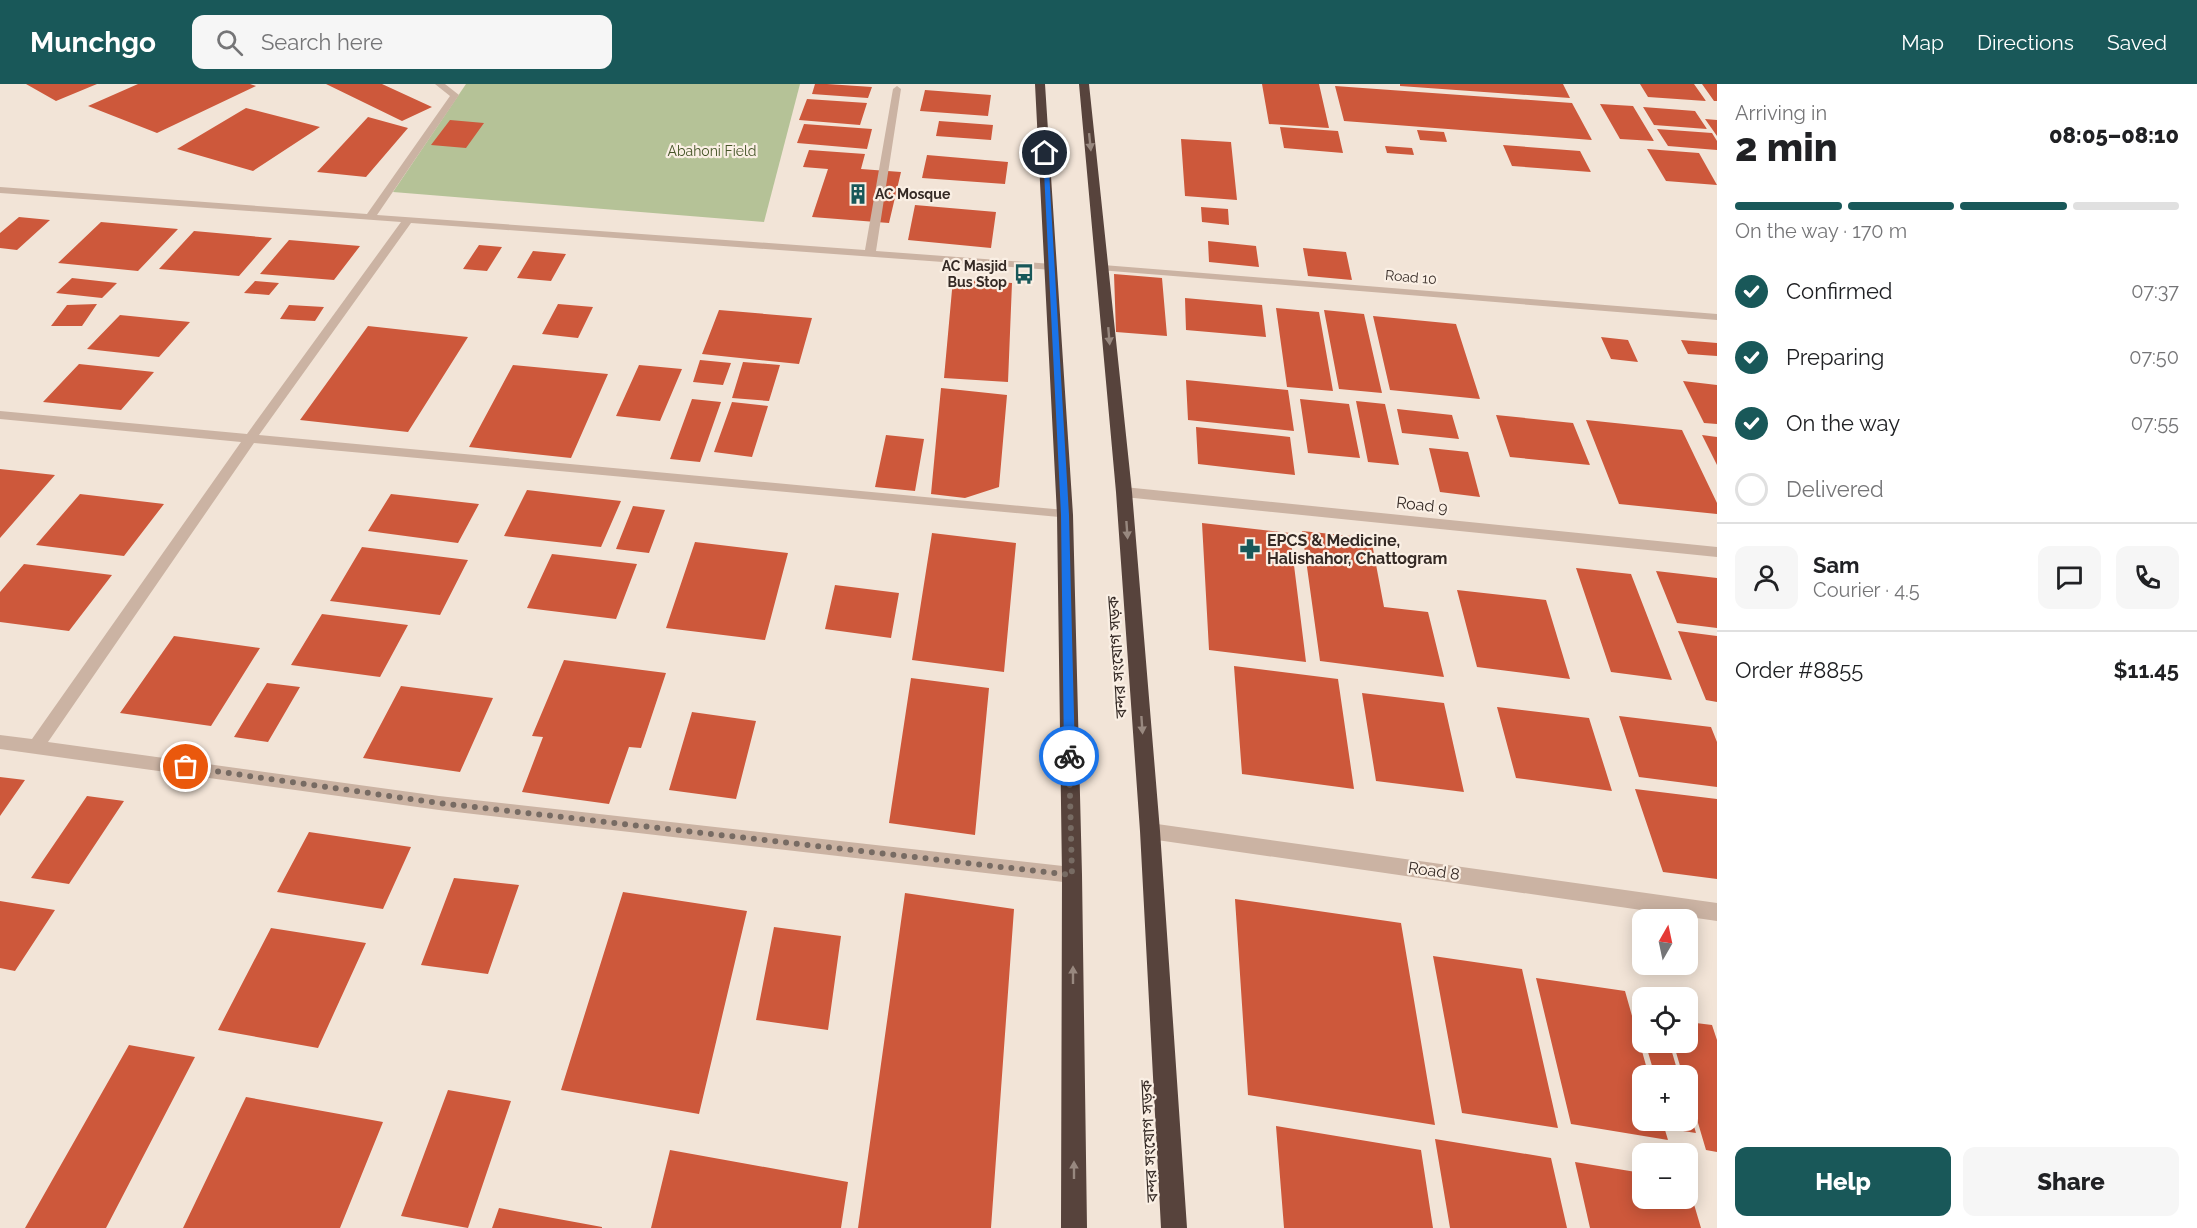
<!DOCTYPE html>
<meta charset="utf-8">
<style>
:root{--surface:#fff;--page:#f6f6f6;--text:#202124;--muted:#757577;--line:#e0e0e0;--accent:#195859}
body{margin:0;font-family:Raleway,"Noto Sans Bengali",sans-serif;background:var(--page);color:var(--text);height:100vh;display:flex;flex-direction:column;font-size:22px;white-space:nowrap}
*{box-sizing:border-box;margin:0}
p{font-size:20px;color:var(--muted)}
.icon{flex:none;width:33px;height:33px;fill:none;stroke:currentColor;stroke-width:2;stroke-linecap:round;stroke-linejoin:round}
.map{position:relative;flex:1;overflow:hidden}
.side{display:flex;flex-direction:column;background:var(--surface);width:480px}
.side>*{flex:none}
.needle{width:39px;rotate:9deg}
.controls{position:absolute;left:1632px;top:825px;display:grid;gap:12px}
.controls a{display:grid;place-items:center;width:66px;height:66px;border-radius:12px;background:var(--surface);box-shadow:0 3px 15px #0003;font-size:30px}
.pin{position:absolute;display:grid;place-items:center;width:51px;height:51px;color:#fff;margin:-26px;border:3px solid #fff;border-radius:50%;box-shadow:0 2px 6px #0007}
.courier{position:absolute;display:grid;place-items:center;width:60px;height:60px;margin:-30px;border:4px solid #1a73e8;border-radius:50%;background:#fff;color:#222;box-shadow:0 2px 8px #0007}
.overview em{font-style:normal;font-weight:800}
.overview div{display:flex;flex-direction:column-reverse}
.overview{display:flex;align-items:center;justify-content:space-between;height:102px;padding:0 18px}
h1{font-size:39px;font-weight:800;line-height:45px}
.bar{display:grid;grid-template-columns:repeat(4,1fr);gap:9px 6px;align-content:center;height:72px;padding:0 18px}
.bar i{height:8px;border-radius:4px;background:var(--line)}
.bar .current{background:var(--accent)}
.bar p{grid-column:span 4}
.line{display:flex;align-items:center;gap:15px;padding:0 18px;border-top:2px solid var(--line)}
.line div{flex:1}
.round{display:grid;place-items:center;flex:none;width:63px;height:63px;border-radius:12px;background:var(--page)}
ol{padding:0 18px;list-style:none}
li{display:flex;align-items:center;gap:18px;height:66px}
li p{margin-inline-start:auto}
li .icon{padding:6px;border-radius:50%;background:var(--accent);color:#fff;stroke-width:4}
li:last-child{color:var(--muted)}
li i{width:33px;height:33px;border:3px solid var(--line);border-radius:50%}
.button{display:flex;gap:12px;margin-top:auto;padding:12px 18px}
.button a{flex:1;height:69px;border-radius:12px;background:var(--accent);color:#fff;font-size:24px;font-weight:800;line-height:69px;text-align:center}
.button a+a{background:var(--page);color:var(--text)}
header{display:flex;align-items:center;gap:36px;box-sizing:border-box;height:84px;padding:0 30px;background:var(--accent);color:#fff}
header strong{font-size:28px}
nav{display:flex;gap:33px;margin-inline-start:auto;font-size:21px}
.search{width:420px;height:54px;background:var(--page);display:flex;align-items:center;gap:15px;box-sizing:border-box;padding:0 21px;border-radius:12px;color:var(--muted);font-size:22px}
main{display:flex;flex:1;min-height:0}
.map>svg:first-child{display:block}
</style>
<header>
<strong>Munchgo</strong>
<div class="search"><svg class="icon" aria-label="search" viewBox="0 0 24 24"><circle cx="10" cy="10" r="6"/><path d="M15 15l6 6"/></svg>Search here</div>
<nav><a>Map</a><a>Directions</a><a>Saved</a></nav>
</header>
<main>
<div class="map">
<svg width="1717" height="1144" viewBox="0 0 1717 1144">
<rect width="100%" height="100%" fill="#f2e4d7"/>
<!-- green -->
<path fill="#b5c297" d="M466 0H800L764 138 393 108Z"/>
<!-- building -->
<path fill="#cd583b" d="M26 0H97L56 17Z
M138 0H250L256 2 157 49 88 22Z
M326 0H382L432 23 402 37Z
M815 0H827L872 3 868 14 812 10Z
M1262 0H1319L1329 44 1269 40Z
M1400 0H1563L1570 14 1400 2Z
M1640 0H1694L1706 17 1648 13Z
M1702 0H1717V17H1714Z
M1335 2 1572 19 1592 56 1344 37Z
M925 6 991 11 988 32 920 27Z
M807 15 867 19 860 41 799 36Z
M1600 20 1633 22 1654 57 1620 55Z
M1643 23 1695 27 1707 45 1654 41Z
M246 24 320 43 253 87 177 65Z
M368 33 408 44 366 93 317 88Z
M1705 35 1717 36V52Z
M450 36 484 39 466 64 431 61Z
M939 37 993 41 991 56 936 52Z
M804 40 872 45 867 65 797 59Z
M1280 43 1338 47 1343 69 1284 64Z
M1657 45 1712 49 1717 57V66L1668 62Z
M1417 46 1444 48 1447 58 1420 56Z
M1181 55 1231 58 1237 116 1185 112Z
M1503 61 1580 67 1591 88 1512 82Z
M1385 62 1412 64 1414 71 1387 69Z
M1647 65 1699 69 1717 101 1666 97Z
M809 66 865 70 861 85 901 88 889 139 812 133 828 85 803 83Z
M927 71 1008 78 1005 100 922 94Z
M915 121 996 128 991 164 908 156Z
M1201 123 1228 125 1229 141 1202 138Z
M19 133 50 136 17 166 0 164V149Z
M101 138 178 145 138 187 58 179Z
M194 147 272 154 239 192 159 185Z
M289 156 360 162 334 196 260 190Z
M1208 157 1256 162 1259 183 1209 178Z
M479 161 502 163 487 187 463 185Z
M1303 164 1346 168 1352 196 1308 192Z
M533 167 566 170 551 197 517 194Z
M1114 190 1162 194 1167 252 1116 248Z
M72 194 117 199 102 214 56 209Z
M953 195 1012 199 1008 298 944 294Z
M255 197 279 199 269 211 244 209Z
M1185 214 1262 221 1266 253 1186 246Z
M97 220 82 242H51L67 221Z
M558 220 593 223 578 254 542 250Z
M289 221 324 223 315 237 280 235Z
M1276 224 1319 228 1333 307 1287 303Z
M719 226 812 234 799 280 702 270Z
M1324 226 1364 230 1382 309 1339 305Z
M120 231 190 238 159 273 87 265Z
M1373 232 1456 240 1480 315 1390 306Z
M368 242 468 253 408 348 300 336Z
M1601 253 1628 256 1638 278 1611 275Z
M1681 256 1717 259V272L1688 270Z
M700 276 731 279 723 301 693 298Z
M743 278 780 281 769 317 732 314Z
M79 280 154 288 121 326 43 318Z
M513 281 608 290 571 374 469 363Z
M639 281 682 285 660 337 616 332Z
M1186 296 1288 306 1294 347 1188 336Z
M1683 297 1717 301V340L1704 339Z
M941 304 1007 311 999 403 965 414 931 410Z
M692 315 721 318 700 378 670 375Z
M1300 315 1349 320 1360 374 1308 369Z
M1356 317 1385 320 1399 381 1368 378Z
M732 318 768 322 752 373 714 368Z
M1397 325 1452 331 1459 355 1402 349Z
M1496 331 1573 339 1590 381 1510 373Z
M1586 336 1682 346 1717 419V430L1619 420Z
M1196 343 1290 353 1295 391 1198 380Z
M886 351 924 355 915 407 875 403Z
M1702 351 1717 353V381Z
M1429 364 1468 368 1480 413 1440 408Z
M0 385 55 391 0 454Z
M527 406 621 417 601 463 504 452Z
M80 410 164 420 124 472 36 461Z
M391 410 479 420 458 459 368 447Z
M633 422 665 426 649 469 616 465Z
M1202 439 1290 449 1306 578 1209 566Z
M1302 447 1371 454 1384 523 1428 528 1444 593 1320 577Z
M932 449 1016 459 1004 588 912 576Z
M695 458 788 469 765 556 666 544Z
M362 463 468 476 440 531 330 517Z
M552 470 637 480 616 535 527 524Z
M24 480 112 491 69 547 0 538V508Z
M1576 484 1631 490 1672 596 1611 588Z
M1656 487 1717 494V544L1677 539Z
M835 501 899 509 891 554 825 545Z
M1457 506 1546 516 1570 595 1477 583Z
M322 530 408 541 380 593 291 581Z
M1678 547 1717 552V618L1706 616Z
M174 552 260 564 211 642 120 629Z
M564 576 666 589 641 664 629 663 609 720 522 708 543 653 532 652Z
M1234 582 1338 595 1354 705 1242 690Z
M911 594 989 604 975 751 889 739Z
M267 599 300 603 268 658 234 653Z
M401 602 493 614 460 688 363 674Z
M1362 609 1444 619 1464 708 1376 697Z
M1497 623 1589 634 1612 707 1516 694Z
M692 628 756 637 736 715 669 706Z
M1619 632 1711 643 1717 658V703L1639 693Z
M0 693 25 696 0 732Z
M1635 705 1717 715V795L1663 788Z
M87 712 124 717 69 800 31 794Z
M309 748 411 763 383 825 277 808Z
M454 794 519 801 488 890 421 881Z
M623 808 747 827 699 1030 561 1006Z
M905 809 1014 825 991 1144H858Z
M1235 815 1401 839 1435 1041 1248 1011Z
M0 817 55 826 15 887 0 884Z
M774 843 841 852 828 946 756 936Z
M271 844 366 859 318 964 218 946Z
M1433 872 1522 885 1558 1044 1462 1029Z
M1536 894 1625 907 1649 992H1642V1036H1662L1668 1056 1571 1040Z
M1632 914 1642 916V948Z
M1688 938 1712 941 1717 956V1068L1706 1066 1688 1005V992H1683L1673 958H1688Z
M1645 958H1669L1679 992H1655Z
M129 961 195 973 106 1144H25Z
M448 1006 511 1017 468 1144 401 1132Z
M246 1013 383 1038 340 1144H183Z
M1688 1022 1696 1049 1670 1045 1668 1036H1688Z
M1276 1042 1421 1066 1433 1144H1284Z
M1435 1055 1551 1074 1567 1144H1450Z
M670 1066 848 1098 841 1144H651Z
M1575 1078 1642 1089V1114H1688V1100L1701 1144H1590Z
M499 1124 602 1143V1144H492Z"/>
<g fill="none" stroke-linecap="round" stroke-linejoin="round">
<!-- minor -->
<path fill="#cbb3a3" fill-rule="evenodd" d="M435 0H445L459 11 377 131 865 166 893 5 897 2 901 5 876 167 1052 180 1057 183 1052 186 411 139 259 351 1065 426 1072 431 1070 434 254 359 48 658 439 712 1072 783 1078 785 1081 791 1078 797 1072 799 439 726 0 665V651L32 655 241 358 0 335V327L247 350 401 138 0 109V103L367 130 450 12Z
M1103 181 1717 230V236L1099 186 1098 184Z
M1124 403 1717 463V473L1124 413 1117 408Z
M1150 739 1717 819V837L1150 755 1144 752 1142 747 1144 742Z"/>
<!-- highway -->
<path fill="#57433c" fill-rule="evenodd" d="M1035 0H1045L1073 431 1082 791 1087 1144H1061L1062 791 1057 431Z
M1079 0H1089L1132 408 1160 747 1187 1144H1161L1140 747 1116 408Z"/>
</g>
<!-- one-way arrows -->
<defs><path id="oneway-solid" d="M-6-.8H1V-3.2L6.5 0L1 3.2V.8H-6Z" transform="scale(1.5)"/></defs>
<g fill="#98887f">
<use href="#oneway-solid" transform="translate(1090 58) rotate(84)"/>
<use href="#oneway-solid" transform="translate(1109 252) rotate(85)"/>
<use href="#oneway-solid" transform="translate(1127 446) rotate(86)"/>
<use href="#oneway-solid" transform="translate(1142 641) rotate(86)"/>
<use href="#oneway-solid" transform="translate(1073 891) rotate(-90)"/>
<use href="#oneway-solid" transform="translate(1074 1086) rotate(-90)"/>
</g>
<!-- route -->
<path fill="#1a73e8" d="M1043 67 1048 69 1069 431 1075 672 1069 676 1064 672 1061 431Z"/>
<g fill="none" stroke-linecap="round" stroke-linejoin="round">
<!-- done -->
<path stroke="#776b63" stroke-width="6" stroke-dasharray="0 10.8" d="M186 683 439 719 1072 791 1069 672"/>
</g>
<!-- icons -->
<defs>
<g id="building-bare" transform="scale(1.62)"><path d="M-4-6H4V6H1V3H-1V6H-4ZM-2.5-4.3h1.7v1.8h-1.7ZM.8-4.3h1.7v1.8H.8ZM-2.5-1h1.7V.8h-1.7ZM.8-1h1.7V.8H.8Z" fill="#195859" stroke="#faefe4" stroke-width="2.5" paint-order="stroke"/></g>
<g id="bus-bare" transform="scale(1.62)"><path d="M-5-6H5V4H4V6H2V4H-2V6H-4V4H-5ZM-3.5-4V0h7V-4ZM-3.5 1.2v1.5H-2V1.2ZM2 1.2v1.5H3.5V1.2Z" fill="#195859" stroke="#faefe4" stroke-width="2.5" paint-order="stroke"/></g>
<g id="pharmacy-bare" transform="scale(1.62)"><path d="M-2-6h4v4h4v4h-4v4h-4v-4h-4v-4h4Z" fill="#195859" stroke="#faefe4" stroke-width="2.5" paint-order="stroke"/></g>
</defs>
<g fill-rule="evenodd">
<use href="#building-bare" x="858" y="110"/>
<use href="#bus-bare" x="1024" y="190"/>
<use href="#pharmacy-bare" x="1250" y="465"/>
</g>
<g text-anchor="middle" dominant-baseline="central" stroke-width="4.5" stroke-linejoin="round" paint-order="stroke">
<!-- far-park labels -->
<g font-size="14" fill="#465528" stroke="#faefe4">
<text x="712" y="67">Abahoni Field</text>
</g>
<!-- far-poi labels -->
<g font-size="14" font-weight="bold" fill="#352a25" stroke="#faefe4" text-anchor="start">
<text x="875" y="110">AC Mosque</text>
<text x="1007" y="182" text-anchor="end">AC Masjid<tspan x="1007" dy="16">Bus Stop</tspan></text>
</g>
<!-- far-street labels -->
<g font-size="14" fill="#352a25" stroke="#faefe4">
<text transform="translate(1411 193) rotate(5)">Road 10</text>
</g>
<!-- street labels -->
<g font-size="16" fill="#352a25" stroke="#faefe4">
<text transform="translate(1422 421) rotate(6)">Road 9</text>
<text transform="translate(1117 573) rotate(-94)">বন্দর সংযোগ সড়ক</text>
<text transform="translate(1434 787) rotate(8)">Road 8</text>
<text transform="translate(1149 1057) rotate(-93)">বন্দর সংযোগ সড়ক</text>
</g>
<!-- poi labels -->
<g font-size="16" font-weight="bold" fill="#352a25" stroke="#faefe4" text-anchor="start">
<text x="1267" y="456">EPCS &amp; Medicine,<tspan x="1267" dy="18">Halishahor, Chattogram</tspan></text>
</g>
</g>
</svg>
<div class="controls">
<a><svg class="needle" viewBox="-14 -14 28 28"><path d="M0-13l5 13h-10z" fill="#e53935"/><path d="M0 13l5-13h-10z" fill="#757577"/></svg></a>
<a><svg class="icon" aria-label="locate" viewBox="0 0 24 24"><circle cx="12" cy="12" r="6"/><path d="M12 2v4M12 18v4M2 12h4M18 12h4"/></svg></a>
<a>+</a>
<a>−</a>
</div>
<div class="pin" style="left:186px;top:683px;background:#ea580c"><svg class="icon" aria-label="bag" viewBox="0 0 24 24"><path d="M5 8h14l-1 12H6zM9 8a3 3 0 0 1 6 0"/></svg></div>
<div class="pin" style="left:1045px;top:69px;background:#1f2937"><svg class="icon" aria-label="home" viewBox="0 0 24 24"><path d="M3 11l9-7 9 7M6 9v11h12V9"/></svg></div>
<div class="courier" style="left:1069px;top:672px"><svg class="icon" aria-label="bike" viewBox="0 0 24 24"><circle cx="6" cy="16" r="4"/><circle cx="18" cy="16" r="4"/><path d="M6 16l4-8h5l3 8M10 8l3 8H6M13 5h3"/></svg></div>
</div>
<section class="side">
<div class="overview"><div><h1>2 min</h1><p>Arriving in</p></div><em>08:05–08:10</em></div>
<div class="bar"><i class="current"></i><i class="current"></i><i class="current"></i><i></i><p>On the way · 170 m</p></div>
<ol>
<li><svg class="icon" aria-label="check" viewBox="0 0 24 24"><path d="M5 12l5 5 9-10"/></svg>Confirmed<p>07:37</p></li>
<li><svg class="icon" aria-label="check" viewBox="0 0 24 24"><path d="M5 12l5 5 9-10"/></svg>Preparing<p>07:50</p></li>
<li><svg class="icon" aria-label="check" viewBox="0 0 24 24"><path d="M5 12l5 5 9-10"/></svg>On the way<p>07:55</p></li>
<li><i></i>Delivered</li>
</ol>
<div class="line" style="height:108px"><a class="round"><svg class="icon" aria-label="person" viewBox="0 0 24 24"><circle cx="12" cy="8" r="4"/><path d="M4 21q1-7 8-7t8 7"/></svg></a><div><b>Sam</b><p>Courier · 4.5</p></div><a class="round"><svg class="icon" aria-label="chat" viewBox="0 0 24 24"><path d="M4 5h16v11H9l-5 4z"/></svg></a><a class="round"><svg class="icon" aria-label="phone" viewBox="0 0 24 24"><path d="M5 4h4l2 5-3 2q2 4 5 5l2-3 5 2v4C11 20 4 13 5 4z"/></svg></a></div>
<div class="line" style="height:78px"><div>Order #8855</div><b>$11.45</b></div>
<div class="button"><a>Help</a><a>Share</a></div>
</section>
</main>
